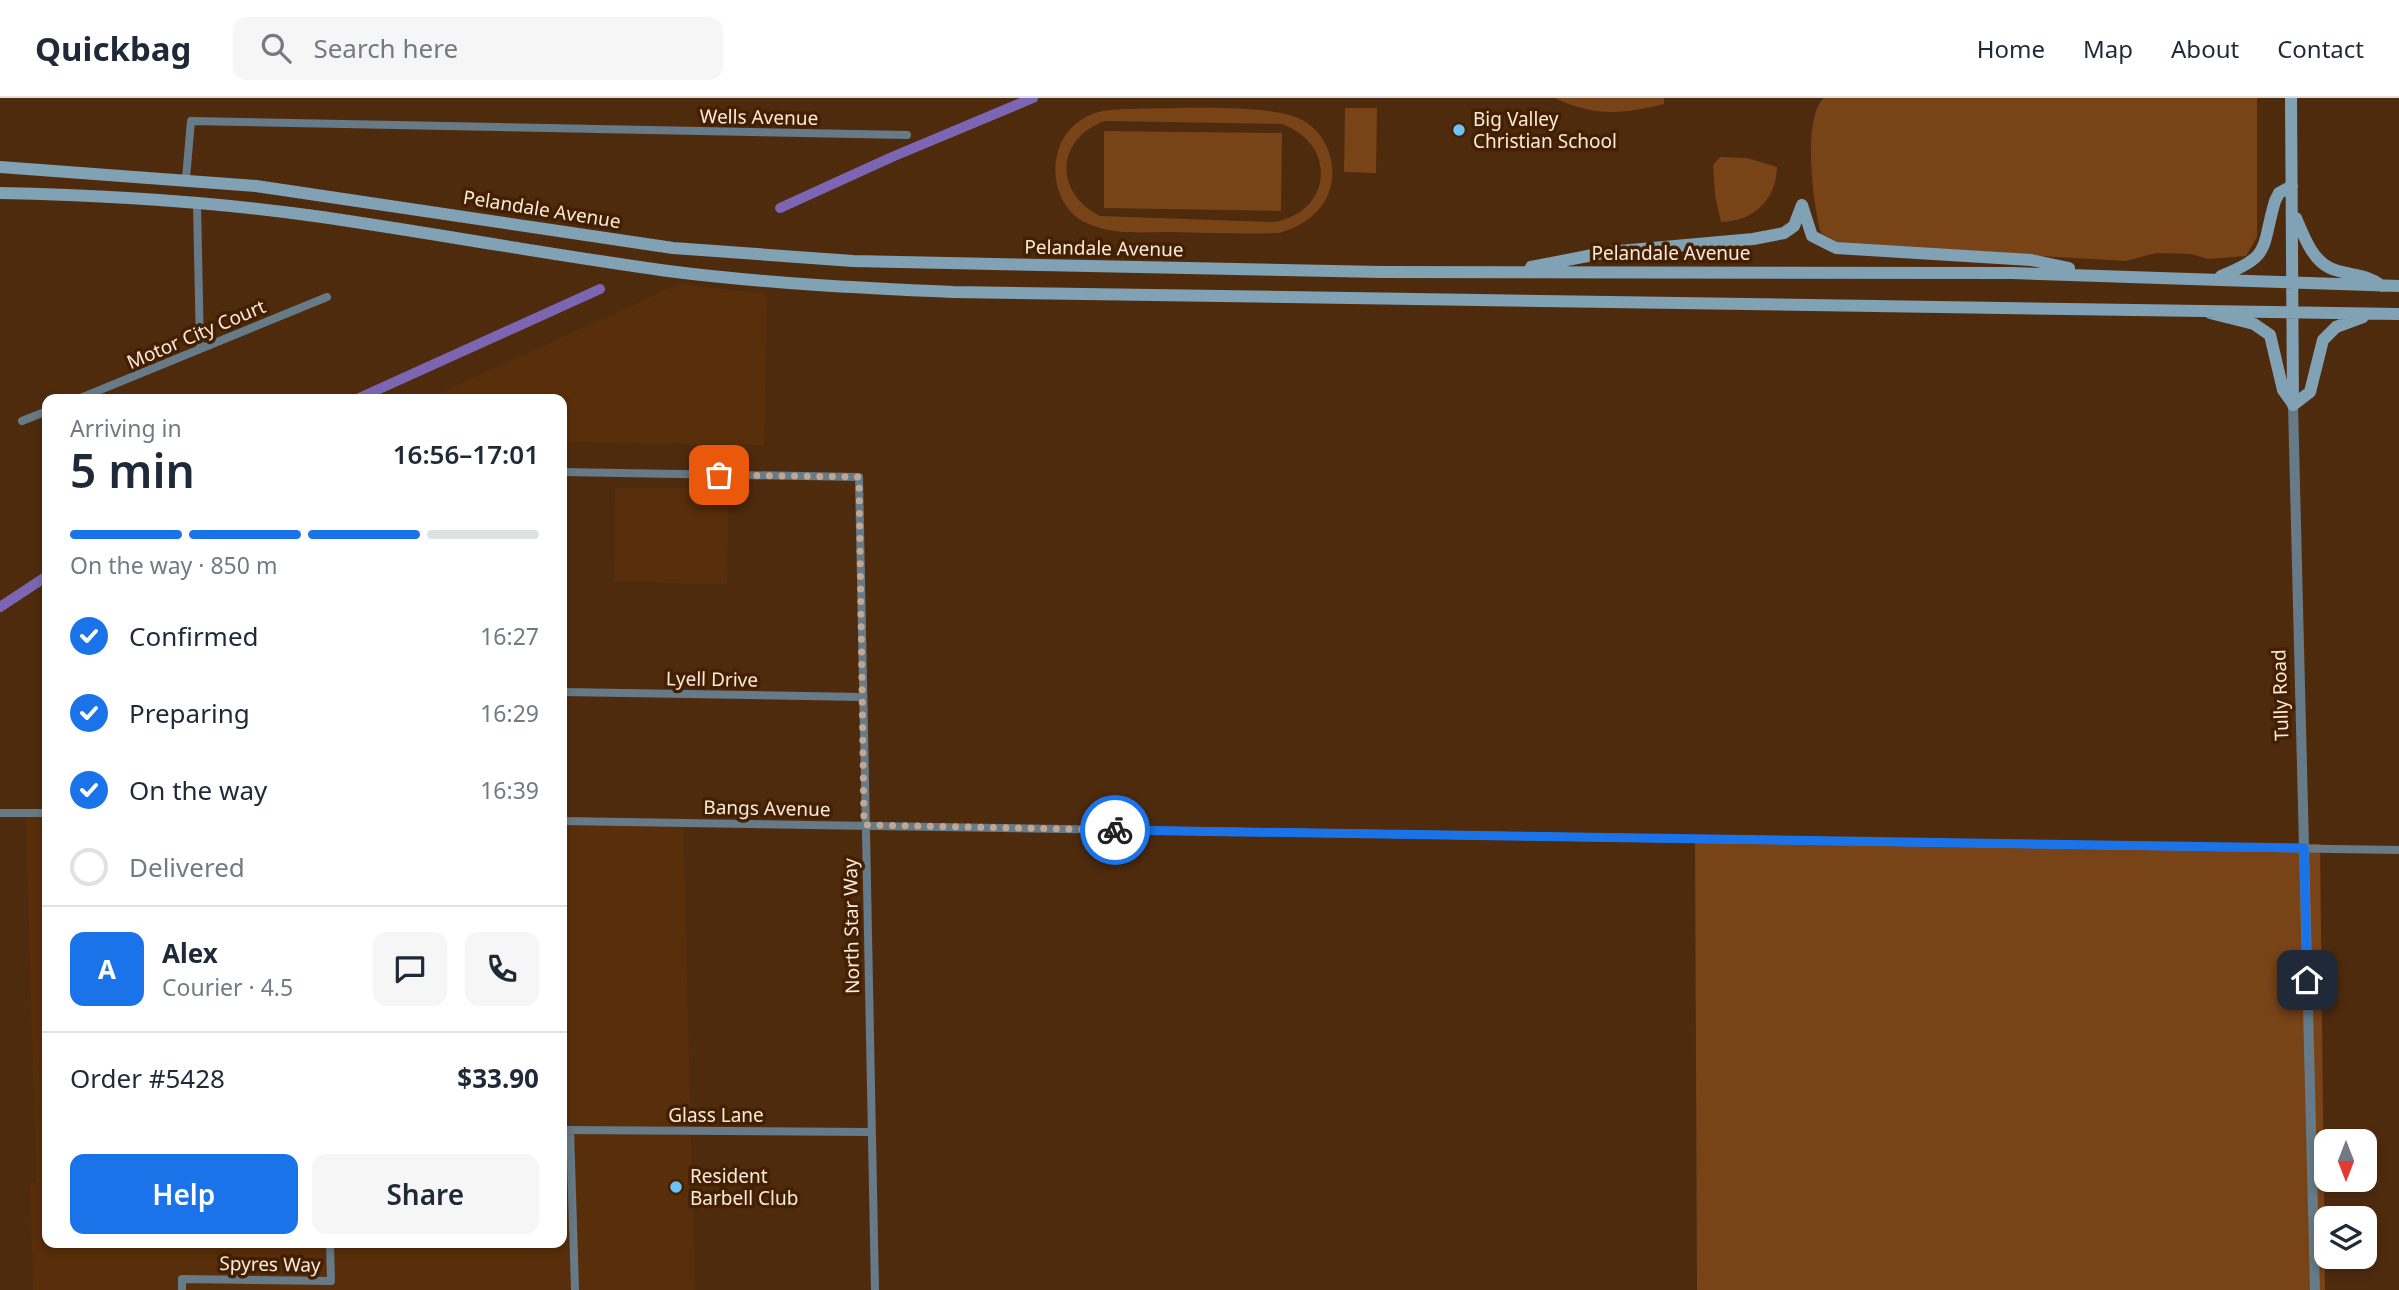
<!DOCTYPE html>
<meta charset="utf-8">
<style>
:root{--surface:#fff;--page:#f6f6f7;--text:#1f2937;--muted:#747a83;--line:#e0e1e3;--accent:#1a73e8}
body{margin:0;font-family:"Noto Sans",sans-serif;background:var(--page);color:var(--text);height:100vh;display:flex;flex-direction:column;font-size:26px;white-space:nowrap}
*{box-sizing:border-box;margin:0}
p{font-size:23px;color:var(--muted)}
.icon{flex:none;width:38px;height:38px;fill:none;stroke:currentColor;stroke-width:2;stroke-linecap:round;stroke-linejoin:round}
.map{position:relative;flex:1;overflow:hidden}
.panel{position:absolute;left:42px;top:296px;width:525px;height:854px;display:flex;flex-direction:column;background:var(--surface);border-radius:14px;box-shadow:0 4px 10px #0003}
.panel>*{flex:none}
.needle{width:46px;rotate:180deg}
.controls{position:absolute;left:2314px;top:1031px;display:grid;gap:14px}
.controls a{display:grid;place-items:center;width:63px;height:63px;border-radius:14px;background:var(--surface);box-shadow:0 4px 10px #0003;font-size:35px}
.pin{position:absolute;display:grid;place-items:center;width:60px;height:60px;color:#fff;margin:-30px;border-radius:14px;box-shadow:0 4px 10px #0006}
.courier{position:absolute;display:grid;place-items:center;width:70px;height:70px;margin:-35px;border:5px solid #1a73e8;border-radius:50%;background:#fff;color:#222;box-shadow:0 2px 9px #0007}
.head em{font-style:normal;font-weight:600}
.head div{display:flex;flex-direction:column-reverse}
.head{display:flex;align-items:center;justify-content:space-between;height:119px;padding:0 28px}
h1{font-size:46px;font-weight:600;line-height:52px}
.bar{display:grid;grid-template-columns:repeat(4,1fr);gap:10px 7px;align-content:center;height:84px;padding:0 28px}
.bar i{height:9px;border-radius:5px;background:var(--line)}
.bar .on{background:var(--accent)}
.bar p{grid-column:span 4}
.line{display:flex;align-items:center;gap:18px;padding:0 28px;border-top:2px solid var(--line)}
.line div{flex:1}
.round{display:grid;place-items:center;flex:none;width:74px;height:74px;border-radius:14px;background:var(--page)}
ol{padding:0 28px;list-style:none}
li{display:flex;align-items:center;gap:21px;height:77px}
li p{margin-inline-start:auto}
li .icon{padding:7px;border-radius:50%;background:var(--accent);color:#fff;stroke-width:4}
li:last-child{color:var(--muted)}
li i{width:38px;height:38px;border:4px solid var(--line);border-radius:50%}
.action{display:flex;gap:14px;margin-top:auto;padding:14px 28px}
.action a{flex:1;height:80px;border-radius:14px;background:var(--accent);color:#fff;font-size:28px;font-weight:600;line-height:80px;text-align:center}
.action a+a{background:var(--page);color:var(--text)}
header{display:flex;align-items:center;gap:42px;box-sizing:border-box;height:98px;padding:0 35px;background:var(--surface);border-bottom:2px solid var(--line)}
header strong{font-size:33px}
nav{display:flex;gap:38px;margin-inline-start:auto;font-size:24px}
.search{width:490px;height:63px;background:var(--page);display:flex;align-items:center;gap:18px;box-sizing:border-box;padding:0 24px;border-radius:14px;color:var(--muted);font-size:26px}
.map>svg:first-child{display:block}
</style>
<header>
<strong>Quickbag</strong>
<div class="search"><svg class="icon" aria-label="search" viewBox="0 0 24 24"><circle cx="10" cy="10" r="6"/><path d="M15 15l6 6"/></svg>Search here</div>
<nav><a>Home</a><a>Map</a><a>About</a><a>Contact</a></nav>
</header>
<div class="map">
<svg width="2399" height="1192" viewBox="0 0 2399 1192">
<rect width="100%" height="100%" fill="#4f2b0e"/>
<!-- built -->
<path fill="#592e0a" d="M679 186 767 196 764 347 562 344V301H427Z
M615 390 729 391 727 486 614 484Z
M26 715H47V1144H562V723L683 725 695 1192H33L30 1085H36Z"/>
<!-- green -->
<path fill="#794318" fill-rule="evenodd" d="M1555 0H1664V6C1623 16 1595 19 1555 0Z
M1824 0H2257V139L2246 158 2208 161 2191 156 2156 155 2126 163 1841 146 1821 135C1813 108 1802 19 1824 0Z
M1345 10H1377L1376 75 1344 74Z
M1122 11C1165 11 1262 5 1298 20 1323 30 1337 61 1331 87 1325 113 1304 128 1279 135 1243 136 1207 135 1171 134 1146 134 1116 137 1091 127 1048 112 1043 46 1081 22 1094 13 1107 12 1122 11ZM1105 23 1282 26C1337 46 1333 113 1275 124L1100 118C1054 95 1055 41 1105 23Z
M1104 33 1282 35 1281 113 1104 110Z
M1720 59 1747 60 1777 69C1776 102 1754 123 1721 124L1715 97 1713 67Z
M1695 741 2320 746 2325 1192H1697Z"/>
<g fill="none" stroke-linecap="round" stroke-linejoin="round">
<!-- canal -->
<path stroke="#7c66b3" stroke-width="10" d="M780 110 892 59 1033 0
M357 301 600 191
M0 509 47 478"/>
<!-- minor -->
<path stroke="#667b87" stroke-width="8" d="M186 80 191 23 907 37
M197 106 200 250
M78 301 327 199
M22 323 47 313
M562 374 859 379 875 1192
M562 594 862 599
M0 715H47
M562 723 2399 752
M562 1032 871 1034
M570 1032 575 1191
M182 1192V1181L331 1183 330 1144"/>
<!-- tertiary -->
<path stroke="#667b87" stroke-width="10" d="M2293 307 2315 1192"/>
<!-- secondary -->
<path stroke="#81a1b5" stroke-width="12" d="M2291 0 2293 307
M0 69 256 88 673 150 853 163 1381 174 2012 175 2399 188
M0 95C107 97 216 104 322 119 438 136 552 157 668 173 762 185 858 190 953 194L2399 216
M1802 107 1812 138 1836 150 2031 162 2069 170
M2296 120C2303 136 2312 162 2330 170 2348 178 2366 175 2382 188
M1531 169 1608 154 1753 141 1784 135 1794 128 1802 107
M2221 178C2272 158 2261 151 2275 103L2279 95 2292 88
M2210 215 2254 226 2270 237 2283 292 2293 306
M2293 307 2310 294 2323 242 2336 229 2363 219"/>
</g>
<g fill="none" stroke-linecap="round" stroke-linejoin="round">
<!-- done -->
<path stroke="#c0a795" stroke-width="7" stroke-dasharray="0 12.6" d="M719 377 859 379 864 727 1115 732"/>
<!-- route -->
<path stroke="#1a73e8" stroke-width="9" d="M1115 732 2304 750 2307 882"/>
</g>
<!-- markers -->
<g fill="#6dc2f3" stroke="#442002" stroke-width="2.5">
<circle cx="1459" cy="32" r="7"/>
<circle cx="676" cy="1089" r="7"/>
</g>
<g text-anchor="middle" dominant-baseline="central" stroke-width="7" stroke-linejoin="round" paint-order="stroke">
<!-- street labels -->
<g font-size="19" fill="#fdeadd" stroke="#442002">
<text transform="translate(759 19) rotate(1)">Wells Avenue</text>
<text transform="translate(542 111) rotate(9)">Pelandale Avenue</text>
<text transform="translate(1104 150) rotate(1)">Pelandale Avenue</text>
<text x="1671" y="155">Pelandale Avenue</text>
<text transform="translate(196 236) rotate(-23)">Motor City Court</text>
<text transform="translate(712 581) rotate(1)">Lyell Drive</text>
<text transform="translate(2280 597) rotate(-92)">Tully Road</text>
<text transform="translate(767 710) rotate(1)">Bangs Avenue</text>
<text transform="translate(851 828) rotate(-91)">North Star Way</text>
<text x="716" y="1017">Glass Lane</text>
<text transform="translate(270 1166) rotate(1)">Spyres Way</text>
</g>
<!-- poi labels -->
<g font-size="19" fill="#fdeadd" stroke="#442002" text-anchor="start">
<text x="1473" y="21">Big Valley<tspan x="1473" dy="22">Christian School</tspan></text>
<text x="690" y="1078">Resident<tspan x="690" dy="22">Barbell Club</tspan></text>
</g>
</g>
</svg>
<div class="controls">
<a><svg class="needle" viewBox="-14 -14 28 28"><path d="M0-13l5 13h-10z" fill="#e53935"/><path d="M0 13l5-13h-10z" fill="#747a83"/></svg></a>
<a><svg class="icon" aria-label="layers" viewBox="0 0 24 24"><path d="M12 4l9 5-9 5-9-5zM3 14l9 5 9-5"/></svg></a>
</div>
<div class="pin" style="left:719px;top:377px;background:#ea580c"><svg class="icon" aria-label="bag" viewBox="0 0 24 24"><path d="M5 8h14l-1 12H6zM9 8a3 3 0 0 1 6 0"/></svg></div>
<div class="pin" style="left:2307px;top:882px;background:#1f2937"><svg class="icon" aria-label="home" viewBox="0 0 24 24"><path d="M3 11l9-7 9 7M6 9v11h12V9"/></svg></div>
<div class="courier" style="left:1115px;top:732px"><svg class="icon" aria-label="bike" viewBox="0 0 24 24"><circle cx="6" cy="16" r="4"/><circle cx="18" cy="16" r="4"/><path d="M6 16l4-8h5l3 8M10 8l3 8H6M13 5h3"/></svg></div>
<section class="panel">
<div class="head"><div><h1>5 min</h1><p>Arriving in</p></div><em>16:56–17:01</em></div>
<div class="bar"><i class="on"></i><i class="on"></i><i class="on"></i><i></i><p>On the way · 850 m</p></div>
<ol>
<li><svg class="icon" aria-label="check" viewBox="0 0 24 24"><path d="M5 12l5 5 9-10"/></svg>Confirmed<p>16:27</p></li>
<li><svg class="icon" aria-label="check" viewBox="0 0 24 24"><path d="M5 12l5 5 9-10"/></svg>Preparing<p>16:29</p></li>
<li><svg class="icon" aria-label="check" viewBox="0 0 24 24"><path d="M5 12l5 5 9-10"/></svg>On the way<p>16:39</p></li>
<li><i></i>Delivered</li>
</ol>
<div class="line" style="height:126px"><b class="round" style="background:var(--accent);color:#fff">A</b><div><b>Alex</b><p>Courier · 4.5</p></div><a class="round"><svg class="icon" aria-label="chat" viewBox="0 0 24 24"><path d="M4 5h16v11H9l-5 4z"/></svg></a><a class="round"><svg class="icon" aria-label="phone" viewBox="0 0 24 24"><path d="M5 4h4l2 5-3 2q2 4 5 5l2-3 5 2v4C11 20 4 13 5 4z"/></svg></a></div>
<div class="line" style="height:91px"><div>Order #5428</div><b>$33.90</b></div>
<div class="action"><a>Help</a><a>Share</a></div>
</section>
</div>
